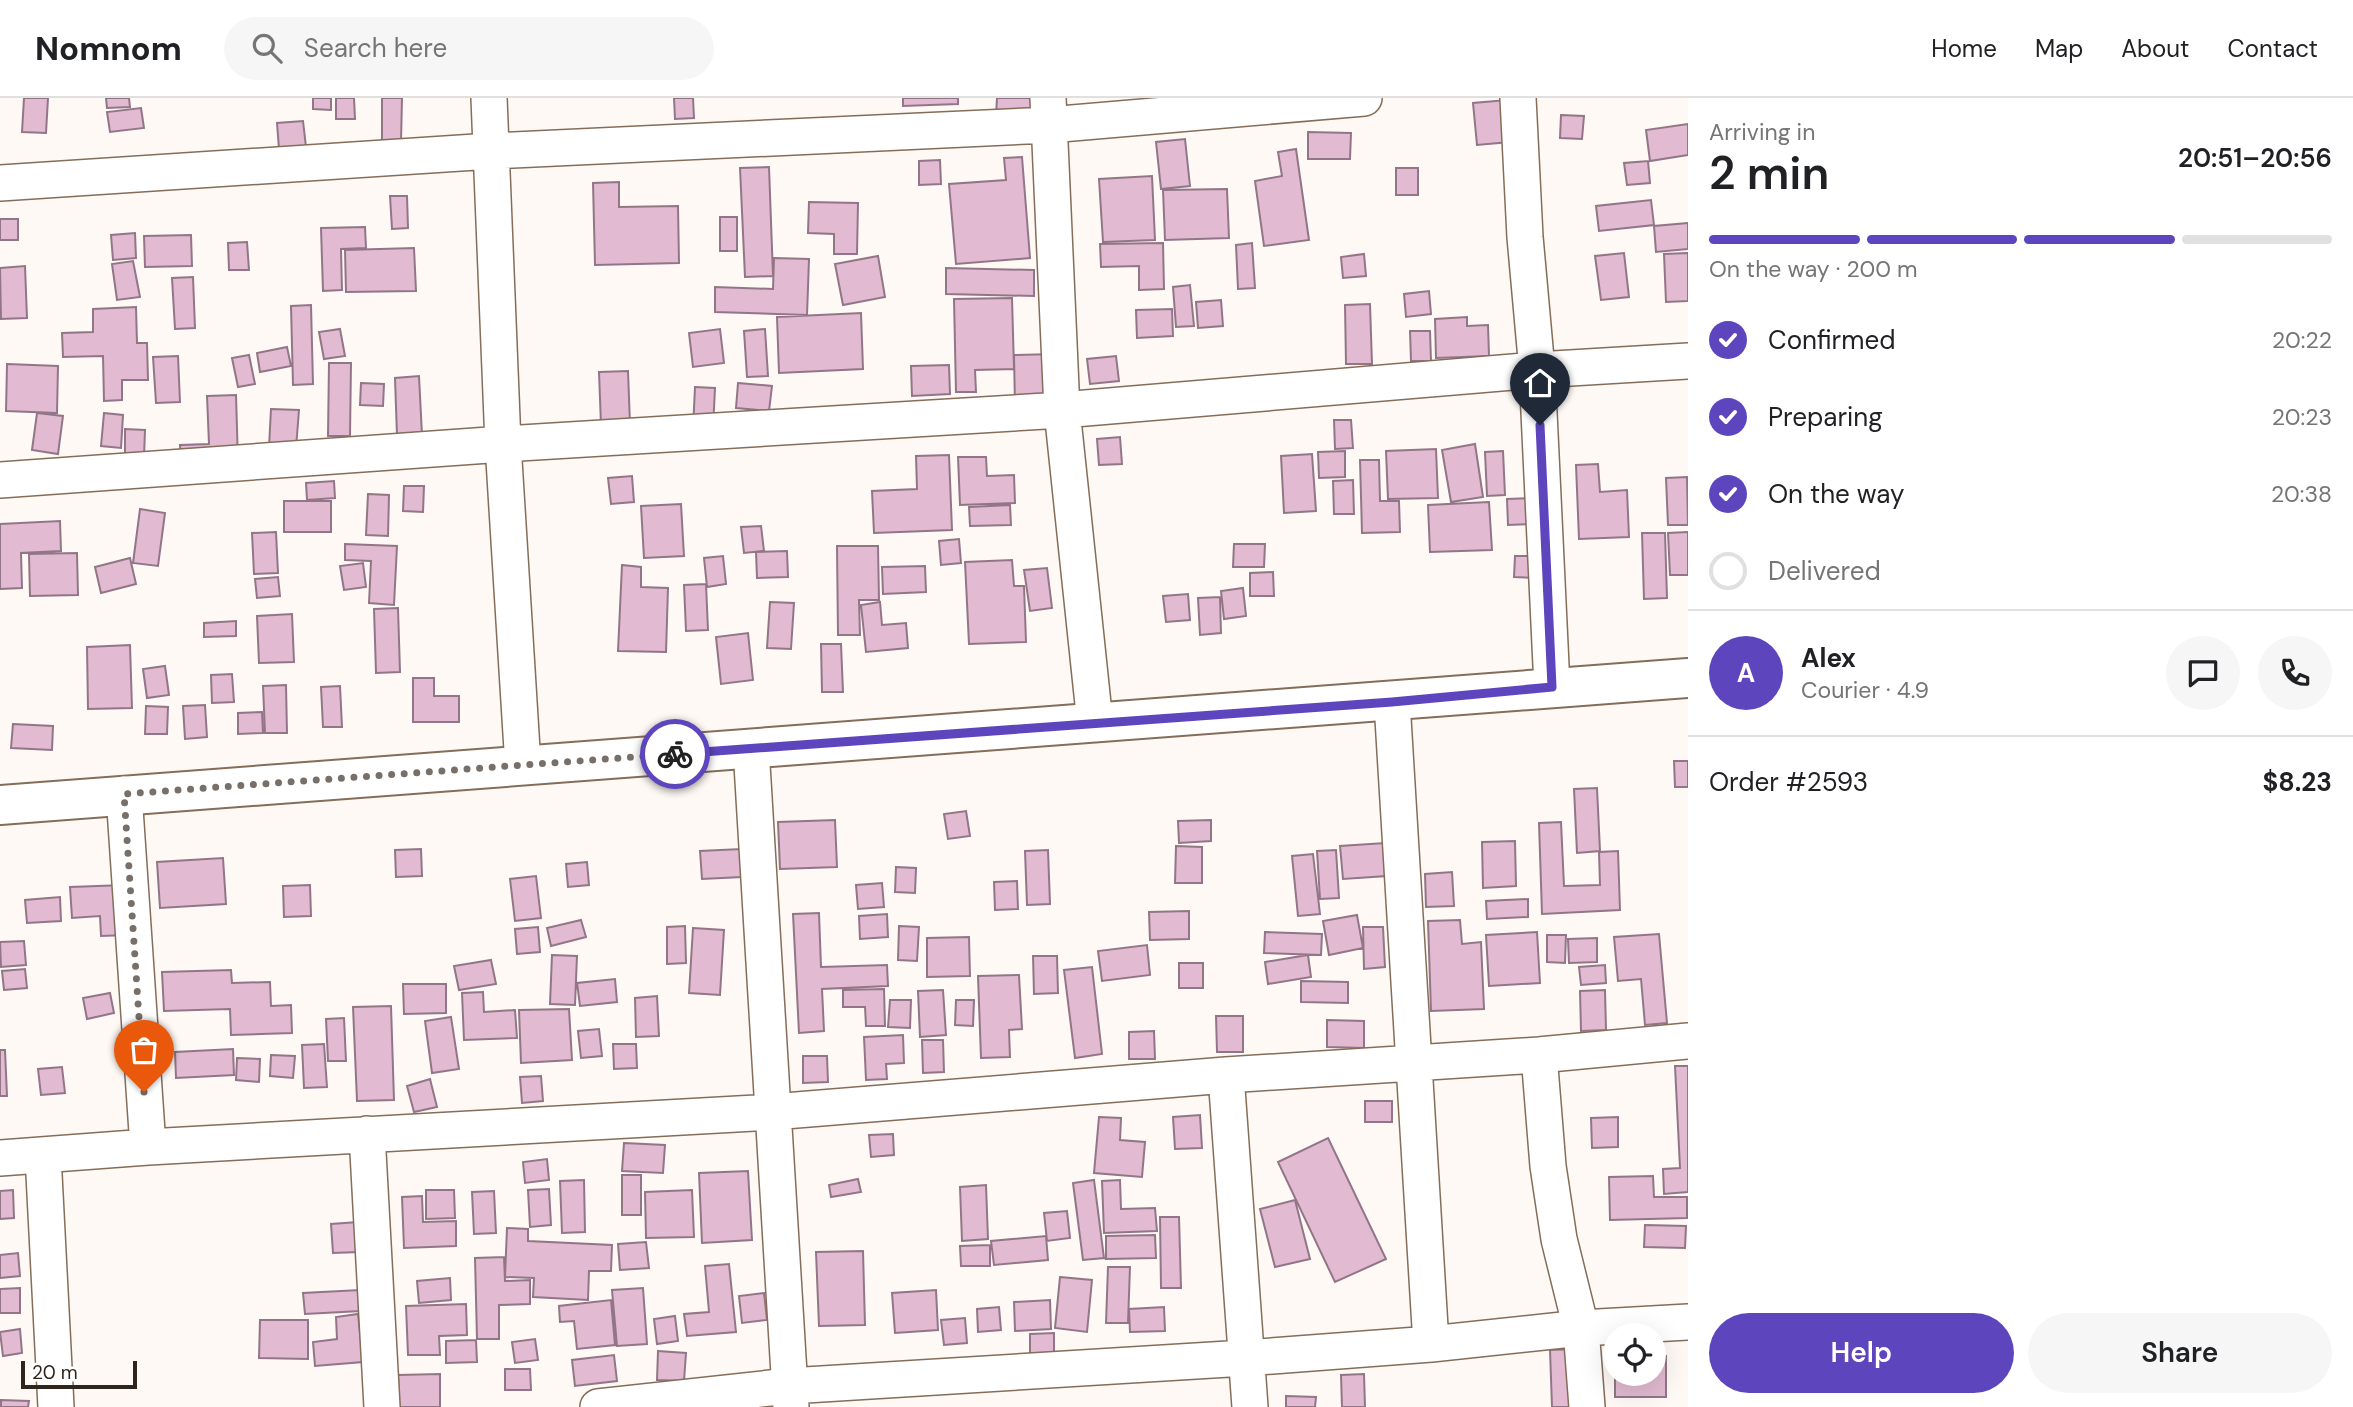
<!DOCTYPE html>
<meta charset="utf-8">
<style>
:root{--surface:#fff;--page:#f6f6f6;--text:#202124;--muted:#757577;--line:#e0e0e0;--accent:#5d45bd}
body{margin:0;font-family:"DM Sans",sans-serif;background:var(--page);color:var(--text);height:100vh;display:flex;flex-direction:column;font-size:26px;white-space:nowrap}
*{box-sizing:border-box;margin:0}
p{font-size:23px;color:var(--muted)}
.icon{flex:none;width:38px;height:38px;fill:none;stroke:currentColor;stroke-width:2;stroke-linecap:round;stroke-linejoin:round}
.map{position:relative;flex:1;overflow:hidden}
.panel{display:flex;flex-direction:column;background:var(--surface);width:665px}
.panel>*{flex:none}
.buttons{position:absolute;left:1603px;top:1225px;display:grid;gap:14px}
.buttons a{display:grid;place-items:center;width:63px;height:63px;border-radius:50%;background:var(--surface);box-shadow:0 7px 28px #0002;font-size:35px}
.scale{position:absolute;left:21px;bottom:18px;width:116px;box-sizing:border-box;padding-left:7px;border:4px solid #2f251c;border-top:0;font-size:19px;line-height:24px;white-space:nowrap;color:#2f251c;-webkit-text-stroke:5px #fff;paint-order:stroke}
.pin{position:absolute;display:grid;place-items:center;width:60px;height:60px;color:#fff;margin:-72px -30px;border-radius:50% 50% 50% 0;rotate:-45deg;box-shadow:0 0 7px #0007}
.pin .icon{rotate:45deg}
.courier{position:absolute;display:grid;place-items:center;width:70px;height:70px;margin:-35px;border:5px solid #5d45bd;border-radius:50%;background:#fff;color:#222;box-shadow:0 2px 9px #0007}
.summary em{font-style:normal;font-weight:600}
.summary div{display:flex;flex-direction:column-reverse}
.summary{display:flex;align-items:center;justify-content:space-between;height:119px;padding:0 21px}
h1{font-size:46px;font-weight:600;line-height:52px}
.bar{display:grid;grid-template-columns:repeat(4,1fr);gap:10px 7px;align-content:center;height:84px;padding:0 21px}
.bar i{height:9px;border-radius:5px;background:var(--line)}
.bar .on{background:var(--accent)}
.bar p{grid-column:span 4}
.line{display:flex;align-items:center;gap:18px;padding:0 21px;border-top:2px solid var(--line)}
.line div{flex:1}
.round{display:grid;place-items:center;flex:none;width:74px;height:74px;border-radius:37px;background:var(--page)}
ol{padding:0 21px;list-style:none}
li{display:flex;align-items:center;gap:21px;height:77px}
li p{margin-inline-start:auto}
li .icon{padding:7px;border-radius:50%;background:var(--accent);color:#fff;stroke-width:4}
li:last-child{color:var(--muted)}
li i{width:38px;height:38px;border:4px solid var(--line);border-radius:50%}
.button{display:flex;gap:14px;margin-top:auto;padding:14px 21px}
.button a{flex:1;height:80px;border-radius:42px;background:var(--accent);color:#fff;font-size:28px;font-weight:600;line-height:80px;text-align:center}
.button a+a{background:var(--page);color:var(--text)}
header{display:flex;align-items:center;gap:42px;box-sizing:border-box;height:98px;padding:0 35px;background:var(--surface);border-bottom:2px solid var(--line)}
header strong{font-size:33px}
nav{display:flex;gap:38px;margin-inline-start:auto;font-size:24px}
.search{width:490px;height:63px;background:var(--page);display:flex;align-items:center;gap:18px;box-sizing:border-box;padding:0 24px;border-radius:38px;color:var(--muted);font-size:26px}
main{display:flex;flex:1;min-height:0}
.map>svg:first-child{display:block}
</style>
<header>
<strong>Nomnom</strong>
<div class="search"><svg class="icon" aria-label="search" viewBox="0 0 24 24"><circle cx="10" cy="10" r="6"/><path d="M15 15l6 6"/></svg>Search here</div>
<nav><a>Home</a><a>Map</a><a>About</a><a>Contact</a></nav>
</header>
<main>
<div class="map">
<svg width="1688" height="1309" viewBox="0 0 1688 1309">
<rect width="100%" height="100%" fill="#fef9f4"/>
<!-- building -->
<path fill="#e2bad1" stroke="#927687" stroke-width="2" d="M24 0H48L46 35 22 34Z
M106 0H129L130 9 107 10Z
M313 0H331V12L313 11Z
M336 0H354L355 21H336Z
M382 0H402L401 44 382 43Z
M674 0H693L694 20 675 21Z
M903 0H958V6L903 8Z
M997 0H1039V18L996 17Z
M1507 2 1510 44 1477 47 1473 5Z
M141 10 144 30 110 34 107 14Z
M1561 17 1584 18 1582 41 1560 40Z
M303 23 306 49 279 51 277 25Z
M1688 26V57L1650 63 1646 32Z
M1308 34 1351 35 1350 61H1308Z
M1185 41 1190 88 1161 91 1156 44Z
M1296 51 1309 142 1264 148 1255 83 1282 78 1278 54Z
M1022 59 1030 160 956 166 949 86 1006 82 1004 60Z
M940 62 941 86 919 87V63Z
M1648 63 1650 85 1627 87 1624 65Z
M769 69 773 178 745 179 740 70Z
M1396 70H1418V97H1396Z
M1152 78 1155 142 1103 144 1099 81Z
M619 84V109L678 108 679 165 595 167 593 85Z
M1227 91 1229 140 1165 142 1163 92Z
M390 98H407L408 130 392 131Z
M1651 102 1654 127 1599 133 1596 108Z
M809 104 858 105 857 156H834V136L808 135Z
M720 119H737V153H720Z
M0 121H18V142H0Z
M1688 125V151L1656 154 1654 128Z
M365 129 366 150 341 151 342 192 323 193 321 130Z
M135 135 136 160 113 162 111 137Z
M191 137 192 168 145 169 144 138Z
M247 144 249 172H229L228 145Z
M1163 145 1164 191 1139 192V168L1101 169 1100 146Z
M1252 145 1255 190 1238 191 1236 147Z
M414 150 416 193 346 194 345 152Z
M1624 155 1629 199 1601 202 1595 158Z
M1688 155V203L1666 204 1664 156Z
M1364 156 1366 178 1343 180 1341 159Z
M878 158 885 199 843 207 835 166Z
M774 160 809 161 807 217 715 214V189L773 191Z
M133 163 140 199 117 202 112 166Z
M25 168 27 220 1 221 0 170Z
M946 170 1034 172V198L946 196Z
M193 179 195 230 175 231 172 180Z
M1190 187 1194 228 1176 229 1173 189Z
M1429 193 1431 216 1406 219 1404 196Z
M1012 200 1014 271 975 272 976 294H956L954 201Z
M1221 202 1223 228 1198 230 1196 204Z
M1370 206 1372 266H1346L1345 207Z
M311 207 313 286 293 287 291 208Z
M136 209 137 245H147L148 282H122V302L104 303 103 258 63 259 62 235 93 234V211Z
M1172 211 1173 238 1137 240 1136 212Z
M861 215 863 271 779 275 777 219Z
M1467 219V228L1488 227 1489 258 1436 260 1435 221Z
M340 231 345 258 324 261 319 234Z
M720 231 724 265 693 269 689 235Z
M765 231 768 278 747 279 744 233Z
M1410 233H1430L1431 263H1411Z
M287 249 291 268 260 274 257 255Z
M1054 256 1055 308 1015 309 1014 257Z
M249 257 255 286 238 289 232 260Z
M178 258 180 304 156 305 153 259Z
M1116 258 1119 283 1090 286 1087 261Z
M329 265H351L350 338H328Z
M7 266 58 268 57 315 6 313Z
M949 267 950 296 912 298 911 268Z
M628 273 630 326 601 327 599 274Z
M419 278 422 337 397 338 395 280Z
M361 285 384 286 383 308 360 307Z
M738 285 772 288 769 313 736 310Z
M695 289 715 290 713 331H693Z
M236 297 238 364 181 367 180 347 209 346 207 298Z
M271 311 299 312 296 350 269 349Z
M37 315 63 318 58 356 32 352Z
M104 315 123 317 121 350 101 348Z
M1334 322H1351L1353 350 1335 351Z
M125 331 145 332 144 359 125 358Z
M1120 339 1122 366 1099 367 1097 341Z
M1475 346 1483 399 1451 404 1442 352Z
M1436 351 1438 400 1388 401 1386 353Z
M1345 353V379L1319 380 1318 354Z
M1503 353 1505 397 1487 398 1485 354Z
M1312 356 1316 413 1284 415 1281 358Z
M949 357 952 432 874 435 872 393 917 391 916 358Z
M958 359H986L987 378 1014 377 1015 405 960 407Z
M1360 362H1379L1380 403H1399L1400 434 1362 435Z
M1598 366 1600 394 1627 392 1629 439 1579 441 1576 367Z
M632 378 634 404 611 406 608 380Z
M1687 379 1688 427H1668L1666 380Z
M1353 382 1354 416H1334L1333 383Z
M334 383 335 400 307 402 306 385Z
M404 388H424L423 414 403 413Z
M368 396 389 397 388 438 366 437Z
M1529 400 1531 426 1508 427 1507 401Z
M284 403H331V434H284Z
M1489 404 1492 452 1430 454 1428 407Z
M681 406 684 458 644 460 641 408Z
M1010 407 1011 427 970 428 969 409Z
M140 411 165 415 158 468 133 465Z
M60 423 61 453 21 455 22 490 0 491V426Z
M761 428 764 453 744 455 741 429Z
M276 434 278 475 254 476 252 435Z
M1688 434V477H1670L1668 435Z
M1642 435H1665L1667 500 1644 501Z
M959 441 961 465 941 467 939 443Z
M345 446 397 448 394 507 369 505 371 463 345 462Z
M1234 446H1265L1264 469H1233Z
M837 448H878L879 502H859L860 537H838Z
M787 453 788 479 757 480 756 454Z
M77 455 78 497 30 498 29 456Z
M723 458 726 486 707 489 704 460Z
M1515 458H1536V480L1514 479Z
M130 460 136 486 101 495 95 469Z
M1012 462 1014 488H1024L1026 544 969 546 965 464Z
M363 465 366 489 344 492 340 468Z
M622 467 641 469V489L668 490 666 554 618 553Z
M925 468 926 494 883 496 882 469Z
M1047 470 1052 510 1030 513 1024 472Z
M1273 474 1274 498H1250V475Z
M278 479 280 498 257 500 255 481Z
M706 486 708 532 686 533 684 487Z
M1243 490 1246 518 1224 521 1221 493Z
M1188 496 1190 522 1166 524 1163 498Z
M1220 499 1221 535 1200 537 1198 500Z
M770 504 794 505 791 551 767 550Z
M880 504 882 527 906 525 908 550 866 554 861 507Z
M398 510 400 574 376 575 374 511Z
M292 516 294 564 259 565 257 518Z
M236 523V538L204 539V525Z
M748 535 753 582 721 586 716 539Z
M821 546H841L843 594H822Z
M130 547 132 610 88 611 87 549Z
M165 568 169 597 147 600 143 571Z
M232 576 234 604 212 605 211 577Z
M413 580H434V598H459V624H413Z
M286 587 287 635H265L263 588Z
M340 588 342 629H323L321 589Z
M205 607 207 639 185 641 183 608Z
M146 608 168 609 167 636H145Z
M262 614 263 635 238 636V615Z
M13 626 53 628 52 652 11 650Z
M1674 663H1688V689H1675Z
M1597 690 1600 753 1577 755 1574 691Z
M966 713 970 738 948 741 944 716Z
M835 722 837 769 780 771 778 724Z
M1211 722V743L1179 745 1178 723Z
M1561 724 1564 788 1600 787 1599 754 1618 753 1620 812 1542 816 1539 725Z
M1515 743 1516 788 1483 790 1482 744Z
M1385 745 1387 778 1343 781 1340 748Z
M1176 748 1202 749V785H1175Z
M421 751 422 778 396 779 395 752Z
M741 751 742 779 702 781 700 753Z
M1048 752 1050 806 1027 807 1025 753Z
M1336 752 1339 800 1320 801 1317 753Z
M1313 756 1320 816 1298 818 1292 758Z
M223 760 226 806 160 810 157 764Z
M587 764 589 787 568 789 566 766Z
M896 769 916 770 915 795 895 794Z
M1452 774 1454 808 1426 809 1425 776Z
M536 778 541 820 515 823 510 781Z
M1017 783 1018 811 995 812 994 784Z
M882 785 884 809 858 811 856 787Z
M125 787 127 837 101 838 100 818 72 820 70 789Z
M310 787 311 818 284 819 283 788Z
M60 799 61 823 27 825 25 802Z
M1528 801V819L1487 821 1486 803Z
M1189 813V841L1150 842 1149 814Z
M819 815 821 869 887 867 888 888 822 891 824 933 799 935 793 816Z
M887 816 888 839 860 841 859 818Z
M1357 817 1363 850 1329 857 1323 823Z
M581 822 586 839 551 848 547 830Z
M1460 822 1462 846 1481 844 1484 911 1431 913 1428 823Z
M685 828 686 865 667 866V829Z
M899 828 919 829 917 863 898 862Z
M538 829 540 854 517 856 515 831Z
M1363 829H1383L1385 869 1364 871Z
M693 830 724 832 720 897 689 895Z
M1265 834 1322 836 1321 857 1264 855Z
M1537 834 1540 885 1489 888 1486 837Z
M1659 836 1667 925 1645 927 1641 881 1618 883 1614 839Z
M1547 837H1566L1565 865 1547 864Z
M969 839 970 878 927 879V840Z
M1597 840V864L1569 865 1568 841Z
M24 843 26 867 1 869 0 844Z
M1147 847 1150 877 1102 883 1098 853Z
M552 857 577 858 575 907 550 906Z
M1308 857 1311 879 1268 886 1265 864Z
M1033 858H1057L1058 895 1034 896Z
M491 862 496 886 459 892 454 868Z
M1179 865H1203V890H1179Z
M1605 867 1606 885 1581 887 1579 869Z
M1092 869 1102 956 1075 960 1064 872Z
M25 871 27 890 4 892 2 873Z
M231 872 232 885 270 884 271 908 291 907 292 935 231 937 230 911 164 913 162 874Z
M1019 877 1022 931 1009 932 1010 959 981 960 978 878Z
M615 881 617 904 580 908 577 885Z
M1301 883 1348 884V905L1301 904Z
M403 886H446V915L404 916Z
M884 891 885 928H866L865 909H843V892Z
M943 892 946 937 920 939 918 893Z
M1605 892 1606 932 1581 933 1580 893Z
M483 894 484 914 515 912 517 940 464 942 462 895Z
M110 895 114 915 87 921 83 900Z
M657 898 659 938 636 939 635 900Z
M890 902H911L910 930 888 929Z
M956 902H974L973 928 955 927Z
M391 908 394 1002 357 1003 353 909Z
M569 911 572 962 521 965 519 912Z
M1216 918H1243V954H1217Z
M451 919 459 971 432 975 425 923Z
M344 920 346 963H328L326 921Z
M1327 922 1364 923V950L1327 949Z
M599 931 602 958 581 960 578 933Z
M1154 933 1155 961H1129V934Z
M903 937 904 965 886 966 887 981 866 982 864 939Z
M922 942H943L944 974 923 975Z
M324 946 327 989 304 990 302 947Z
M613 946H636L637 970 614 971Z
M233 951 234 977 176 980 175 954Z
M0 952H5L7 998H0Z
M271 957 295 958 293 980 270 978Z
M803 958H827L828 984 803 985Z
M237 960 260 961 259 984 236 982Z
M1675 968H1688V1094L1664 1096 1663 1071 1680 1070Z
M62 969 65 995 41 997 38 971Z
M541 978 543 1003 522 1005 520 979Z
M430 981 437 1009 414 1014 407 988Z
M1365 1003H1392V1024H1365Z
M1200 1017 1202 1050 1175 1051 1173 1019Z
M1099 1019 1121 1020 1120 1042 1145 1044 1142 1079 1094 1075Z
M1618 1019V1049L1592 1050 1591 1020Z
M893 1036 894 1057 871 1059 869 1037Z
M1328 1040 1386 1161 1335 1184 1278 1064Z
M624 1045 665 1047 663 1075 622 1073Z
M547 1061 549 1082 525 1085 523 1064Z
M748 1073 752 1142 702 1145 699 1075Z
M622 1077H641V1117H622Z
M1653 1078 1654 1099H1687V1120L1610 1122 1609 1079Z
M858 1081 861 1094 831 1099 829 1087Z
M584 1082 585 1134 562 1135 560 1083Z
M1094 1082 1104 1160 1083 1162 1073 1085Z
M1120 1082 1121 1111 1155 1110 1157 1133 1104 1135 1102 1083Z
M986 1087 988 1141 962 1143 960 1089Z
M549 1091 551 1127 530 1129 528 1092Z
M13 1092 14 1120 0 1121V1093Z
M426 1092H454L455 1120 426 1121Z
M692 1092 694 1139 646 1140 645 1094Z
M494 1093 496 1135 474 1136 472 1094Z
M422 1098 423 1124 456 1123V1148L404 1150 402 1099Z
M1295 1102 1310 1161 1275 1169 1260 1111Z
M1067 1113 1070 1140 1047 1143 1044 1115Z
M1160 1119H1179L1181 1190H1161Z
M358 1124 360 1154 333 1155 331 1126Z
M1645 1127 1686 1128 1685 1150 1644 1149Z
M507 1130 528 1131V1143L612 1147 611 1173H589L588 1202 533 1199 534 1180 505 1179Z
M1155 1137 1156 1160 1106 1161V1138Z
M1046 1138 1048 1162 994 1167 991 1143Z
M646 1144 649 1170 620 1172 618 1146Z
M990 1147V1168H961L960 1148Z
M863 1153 865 1227 819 1228 816 1154Z
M18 1155 20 1178 0 1180V1157Z
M504 1159 505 1183 530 1182V1206L499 1207V1241H477L475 1160Z
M729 1166 736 1234 687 1238 684 1216 709 1214 705 1168Z
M1108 1169H1130L1128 1225H1106Z
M1060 1179 1092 1182 1087 1234 1055 1230Z
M450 1180 451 1202 419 1205 417 1183Z
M20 1190V1215H0V1191Z
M643 1190 647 1246 617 1248 612 1192Z
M360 1192 361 1213 305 1216 303 1195Z
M936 1192 938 1232 895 1235 892 1195Z
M764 1195 767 1222 742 1225 739 1198Z
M611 1202 615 1247 577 1251 574 1223 560 1224 559 1208Z
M1050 1202 1051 1231 1015 1233 1014 1204Z
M466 1206 467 1237 439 1238 440 1257H408L406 1208Z
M999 1209 1001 1232 978 1234 977 1211Z
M1164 1209 1165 1233 1130 1234 1129 1211Z
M358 1216 363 1264 315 1268 313 1244 337 1241 336 1219Z
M675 1218 678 1243 657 1246 654 1221Z
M965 1220 967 1245 944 1247 941 1222Z
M260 1222H308V1261L259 1260Z
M20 1231 22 1255 3 1258 0 1234Z
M1054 1235V1255L1030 1256V1236Z
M535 1241 538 1262 515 1265 512 1244Z
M476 1242 477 1264 446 1265V1243Z
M1578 1251 1580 1309H1552L1550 1252Z
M658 1253 686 1255 684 1283 657 1282Z
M614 1257 617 1283 575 1288 572 1262Z
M1615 1258V1276H1654V1258H1666V1299H1615Z
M505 1271H530L531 1292H505Z
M440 1276V1309H399L398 1277Z
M1364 1276 1365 1309H1342L1341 1277Z
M1286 1298 1316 1299 1315 1309H1286Z
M1 1302 29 1303 28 1309H1Z"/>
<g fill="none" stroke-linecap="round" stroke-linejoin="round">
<!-- minor casing -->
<g stroke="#846d59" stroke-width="38">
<path id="minor" d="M489 0 503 346 523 668
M1048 0 1062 312 1095 625
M1518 0 1525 139 1537 272 1552 589
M0 85 491 53 1049 27 1364 0
M0 382 503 346 1062 312 1537 272 1688 263
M1392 604 1431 1246
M751 650 791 1309
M124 696 148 1049
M1539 957 1548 1068 1559 1141 1581 1230 1587 1309
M1226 977 1250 1309
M367 1036 382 1309
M43 1057 56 1309
M0 1060 148 1049 772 1014 1226 977 1539 957 1688 943
M598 1309 789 1288 1245 1260 1431 1246 1581 1230 1688 1224"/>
</g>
<!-- secondary casing -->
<g stroke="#846d59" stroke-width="42">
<path id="secondary" d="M0 707 1688 580"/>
</g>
<!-- minor -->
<use href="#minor" stroke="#fff" stroke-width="35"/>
<!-- secondary -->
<use href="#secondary" stroke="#fff" stroke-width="38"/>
</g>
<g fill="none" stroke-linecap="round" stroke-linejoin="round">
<!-- done -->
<path stroke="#776f68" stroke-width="7" stroke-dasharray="0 12.6" d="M144 994 124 696 675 656"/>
<!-- route -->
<path stroke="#5d45bd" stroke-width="9" d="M675 656 1392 604 1552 589 1540 327"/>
</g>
</svg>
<div class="buttons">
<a><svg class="icon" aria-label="locate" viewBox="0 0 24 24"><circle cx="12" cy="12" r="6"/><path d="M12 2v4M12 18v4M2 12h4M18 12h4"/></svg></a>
</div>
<div class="scale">20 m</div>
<div class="pin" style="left:144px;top:994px;background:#ea580c"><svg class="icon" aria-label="bag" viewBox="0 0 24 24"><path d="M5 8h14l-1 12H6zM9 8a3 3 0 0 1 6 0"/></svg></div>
<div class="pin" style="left:1540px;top:327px;background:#1f2937"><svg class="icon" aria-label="home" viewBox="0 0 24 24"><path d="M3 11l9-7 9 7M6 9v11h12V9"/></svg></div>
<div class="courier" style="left:675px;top:656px"><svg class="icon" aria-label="bike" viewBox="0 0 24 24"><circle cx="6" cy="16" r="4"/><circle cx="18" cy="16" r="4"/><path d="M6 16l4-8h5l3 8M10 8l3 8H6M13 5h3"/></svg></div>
</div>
<section class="panel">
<div class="summary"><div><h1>2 min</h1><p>Arriving in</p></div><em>20:51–20:56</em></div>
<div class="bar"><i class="on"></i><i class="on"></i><i class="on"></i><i></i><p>On the way · 200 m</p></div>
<ol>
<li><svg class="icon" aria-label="check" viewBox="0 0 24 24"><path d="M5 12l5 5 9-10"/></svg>Confirmed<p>20:22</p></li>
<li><svg class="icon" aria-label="check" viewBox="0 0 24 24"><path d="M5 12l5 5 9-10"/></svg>Preparing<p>20:23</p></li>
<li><svg class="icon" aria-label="check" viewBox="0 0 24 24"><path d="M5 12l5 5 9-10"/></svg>On the way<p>20:38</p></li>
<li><i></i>Delivered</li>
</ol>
<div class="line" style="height:126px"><b class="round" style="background:var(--accent);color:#fff">A</b><div><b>Alex</b><p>Courier · 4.9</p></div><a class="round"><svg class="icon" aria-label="chat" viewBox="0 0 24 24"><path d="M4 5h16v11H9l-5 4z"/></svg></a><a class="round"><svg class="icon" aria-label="phone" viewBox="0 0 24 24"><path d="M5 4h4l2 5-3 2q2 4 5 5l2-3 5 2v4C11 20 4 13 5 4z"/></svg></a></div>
<div class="line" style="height:91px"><div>Order #2593</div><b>$8.23</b></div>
<div class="button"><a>Help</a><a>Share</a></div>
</section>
</main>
